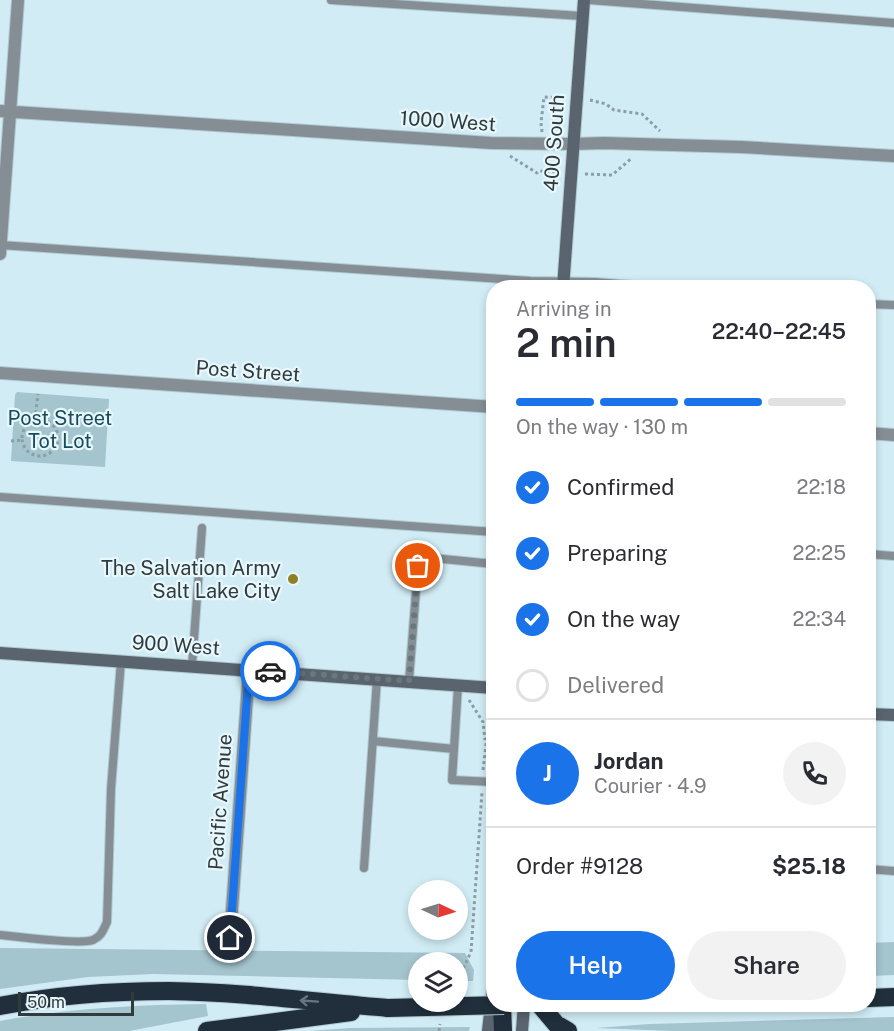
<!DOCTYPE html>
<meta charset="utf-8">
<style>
:root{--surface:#fff;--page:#f2f2f3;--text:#2b2b33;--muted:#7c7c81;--line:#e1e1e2;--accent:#1a73e8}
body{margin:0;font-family:"Public Sans",sans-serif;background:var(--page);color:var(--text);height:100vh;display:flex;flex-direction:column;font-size:22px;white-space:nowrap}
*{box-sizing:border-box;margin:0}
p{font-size:20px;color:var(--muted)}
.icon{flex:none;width:33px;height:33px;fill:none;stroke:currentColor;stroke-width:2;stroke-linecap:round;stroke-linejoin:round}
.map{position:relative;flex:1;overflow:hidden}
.drawer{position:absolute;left:486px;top:280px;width:390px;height:732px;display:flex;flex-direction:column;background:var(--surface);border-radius:24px;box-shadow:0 3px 9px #0003}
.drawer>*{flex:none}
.needle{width:39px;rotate:94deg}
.controls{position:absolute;left:408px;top:880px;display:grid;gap:12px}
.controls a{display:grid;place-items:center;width:60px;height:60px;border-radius:50%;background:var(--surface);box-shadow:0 3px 9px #0003;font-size:30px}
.scale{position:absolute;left:18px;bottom:15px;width:116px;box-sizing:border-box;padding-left:6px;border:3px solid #303b3e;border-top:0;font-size:16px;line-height:21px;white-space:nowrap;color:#303b3e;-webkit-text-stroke:4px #e7f7fc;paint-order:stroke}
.pin{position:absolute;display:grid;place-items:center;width:51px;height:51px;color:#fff;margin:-26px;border:3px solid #fff;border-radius:50%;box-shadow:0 2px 6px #0007}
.courier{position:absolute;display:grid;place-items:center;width:60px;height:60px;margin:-30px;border:4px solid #1a73e8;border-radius:50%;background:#fff;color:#222;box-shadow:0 2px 8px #0007}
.overview em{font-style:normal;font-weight:600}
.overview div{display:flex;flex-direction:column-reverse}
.overview{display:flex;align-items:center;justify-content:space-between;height:102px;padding:0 30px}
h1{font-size:39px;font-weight:600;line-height:45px}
.bar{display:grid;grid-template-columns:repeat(4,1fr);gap:9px 6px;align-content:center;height:72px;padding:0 30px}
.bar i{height:8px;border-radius:4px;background:var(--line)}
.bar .on{background:var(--accent)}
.bar p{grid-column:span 4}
.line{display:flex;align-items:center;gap:15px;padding:0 30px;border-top:2px solid var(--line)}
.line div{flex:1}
.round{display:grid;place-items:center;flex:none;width:63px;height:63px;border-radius:32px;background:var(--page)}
ol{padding:0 30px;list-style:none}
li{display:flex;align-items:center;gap:18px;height:66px}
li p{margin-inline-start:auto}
li .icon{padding:6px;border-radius:50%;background:var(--accent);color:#fff;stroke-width:4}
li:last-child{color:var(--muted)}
li i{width:33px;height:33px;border:3px solid var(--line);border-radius:50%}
.action{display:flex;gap:12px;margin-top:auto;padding:12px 30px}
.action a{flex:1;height:69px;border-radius:36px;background:var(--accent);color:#fff;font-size:24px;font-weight:600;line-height:69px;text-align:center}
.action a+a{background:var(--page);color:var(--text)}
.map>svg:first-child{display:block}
</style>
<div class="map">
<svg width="894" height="1031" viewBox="0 0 894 1031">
<rect width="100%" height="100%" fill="#d1ecf5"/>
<!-- green -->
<path fill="#a4c4ce" d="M17 392 109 399 105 467 11 461 15 395Z
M894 942V975L869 976V943Z
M0 948 465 953 474 970 473 981H458V963H418V980L153 974 88 977 0 989Z
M206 1004 208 1016 129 1031H0V1021C69 1008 136 1005 206 1004Z
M894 1017V1031H672L596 1028 649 1024Z
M470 1027 469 1031H309L350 1028Z"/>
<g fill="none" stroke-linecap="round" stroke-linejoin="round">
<!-- service casing -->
<g stroke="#b1c9d0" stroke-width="10">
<path id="service" d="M331 0 582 16
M589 0 894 23
M0 245 531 281 594 282 673 288
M868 304 894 305
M0 497 494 532
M868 554 894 556
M192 666 202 528
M409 681 418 565 424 559 433 558 494 564
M373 741 454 749 458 686
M454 749 452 780 494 782
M364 868 377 679
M868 869 894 871
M0 935C18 937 80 945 93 940 102 936 103 930 107 922L111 789 121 661"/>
</g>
<!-- minor casing -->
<g stroke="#b1c9d0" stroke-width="14">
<path id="minor" d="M0 111 491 143 573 144
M0 254 18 0
M0 373 494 407
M868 433 894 435
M230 938 249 669"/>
</g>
<!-- tertiary casing -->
<g stroke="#b1c9d0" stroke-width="14">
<path id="tertiary" d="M573 144 604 143 741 147 894 156"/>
</g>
<!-- secondary casing -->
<g stroke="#b1c9d0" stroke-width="14">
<path id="secondary" d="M563 288 584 0
M0 653 494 688
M868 714 894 715
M488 1031 494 978
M522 1031 524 1005"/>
</g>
<!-- motorway casing -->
<g stroke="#b1c9d0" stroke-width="20">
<path id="motorway" d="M868 998 894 997
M502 1005 503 1031
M540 1005 556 1024 568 1031
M0 1006C56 995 112 991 169 991 241 992 316 1002 388 1008
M207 1031 351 1012"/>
</g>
<!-- path -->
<path stroke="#8a9ea5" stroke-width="3" stroke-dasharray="3 3" stroke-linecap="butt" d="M590 100 606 104 614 110 642 114 660 131
M542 132 541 123 544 97 565 98
M510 156 537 173 539 171 558 172
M585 174 612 175 632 158
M35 419 38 394
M22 438a18 18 0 1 1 36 0a18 18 0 1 1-36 0Z
M11 441 22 440
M469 700 483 722 485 740
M483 770 487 736 494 730
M458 979 471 952 482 792
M439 1031 440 1024"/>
<!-- service -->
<use href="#service" stroke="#868e95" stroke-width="8"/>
<!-- minor -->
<use href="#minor" stroke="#868e95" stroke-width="12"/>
<!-- tertiary -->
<use href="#tertiary" stroke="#868e95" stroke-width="12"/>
<!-- secondary -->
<use href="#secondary" stroke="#59646e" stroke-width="12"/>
<!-- motorway -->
<use href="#motorway" stroke="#202f3b" stroke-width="18"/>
<!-- motorway-bridge casing -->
<g stroke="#b1c9d0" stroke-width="20" stroke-linecap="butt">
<path id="motorway-bridge" d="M388 1008 504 1005"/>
</g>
<!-- motorway-bridge -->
<use href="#motorway-bridge" stroke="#202f3b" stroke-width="18"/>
</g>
<!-- one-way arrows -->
<defs><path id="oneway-shaft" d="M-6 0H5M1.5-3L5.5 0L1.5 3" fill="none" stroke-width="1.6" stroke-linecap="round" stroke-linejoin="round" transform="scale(1.5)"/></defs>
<use stroke="#66757f" href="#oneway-shaft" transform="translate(309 1001) rotate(-176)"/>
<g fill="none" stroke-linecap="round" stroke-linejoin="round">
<!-- done -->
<path stroke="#68797e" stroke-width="6" stroke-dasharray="0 10.8" d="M270 671 409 681 418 566"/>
<!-- route -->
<path stroke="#1a73e8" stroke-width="8" d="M230 938 249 669 270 671"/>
</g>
<!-- markers -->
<circle fill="#8f7f25" stroke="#e7f7fc" stroke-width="2" cx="293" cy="579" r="6"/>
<g text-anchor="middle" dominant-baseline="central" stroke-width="4.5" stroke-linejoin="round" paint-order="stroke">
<!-- street labels -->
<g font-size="20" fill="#303b3e" stroke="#e7f7fc">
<text transform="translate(448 121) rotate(4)">1000 West</text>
<text transform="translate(554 143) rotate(-86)">400 South</text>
<text transform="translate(248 371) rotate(4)">Post Street</text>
<text transform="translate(176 645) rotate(4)">900 West</text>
<text transform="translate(220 802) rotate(-86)">Pacific Avenue</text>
</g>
<!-- park labels -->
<g font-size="20" fill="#184c5b" stroke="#e7f7fc">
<text x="60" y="418">Post Street<tspan x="60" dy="23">Tot Lot</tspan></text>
</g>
<!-- poi labels -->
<g font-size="20" fill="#303b3e" stroke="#e7f7fc" text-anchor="end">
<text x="281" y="568">The Salvation Army<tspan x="281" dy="23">Salt Lake City</tspan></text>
</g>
</g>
</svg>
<div class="controls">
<a><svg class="needle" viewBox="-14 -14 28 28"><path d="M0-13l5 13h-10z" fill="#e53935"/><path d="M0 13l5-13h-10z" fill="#7c7c81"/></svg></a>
<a><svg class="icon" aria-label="layers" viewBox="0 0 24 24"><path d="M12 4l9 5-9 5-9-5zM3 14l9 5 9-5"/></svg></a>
</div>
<div class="scale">50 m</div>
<div class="pin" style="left:418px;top:566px;background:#ea580c"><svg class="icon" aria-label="bag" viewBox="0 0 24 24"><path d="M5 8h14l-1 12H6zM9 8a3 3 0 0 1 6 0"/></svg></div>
<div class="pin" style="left:230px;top:938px;background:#1f2937"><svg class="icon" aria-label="home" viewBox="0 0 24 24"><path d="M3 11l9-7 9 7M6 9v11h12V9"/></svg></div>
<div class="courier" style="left:270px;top:671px"><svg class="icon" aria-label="car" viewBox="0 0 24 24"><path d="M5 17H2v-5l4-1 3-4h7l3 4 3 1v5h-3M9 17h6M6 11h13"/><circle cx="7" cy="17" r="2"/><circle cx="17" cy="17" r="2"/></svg></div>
<section class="drawer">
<div class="overview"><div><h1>2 min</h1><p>Arriving in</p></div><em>22:40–22:45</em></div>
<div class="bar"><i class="on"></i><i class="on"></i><i class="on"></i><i></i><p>On the way · 130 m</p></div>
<ol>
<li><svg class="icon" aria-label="check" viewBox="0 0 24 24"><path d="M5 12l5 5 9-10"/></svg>Confirmed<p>22:18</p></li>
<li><svg class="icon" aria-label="check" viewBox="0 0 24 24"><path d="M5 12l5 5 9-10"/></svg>Preparing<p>22:25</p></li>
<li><svg class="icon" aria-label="check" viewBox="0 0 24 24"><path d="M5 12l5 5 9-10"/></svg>On the way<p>22:34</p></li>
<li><i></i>Delivered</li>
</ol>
<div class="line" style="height:108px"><b class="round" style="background:var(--accent);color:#fff">J</b><div><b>Jordan</b><p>Courier · 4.9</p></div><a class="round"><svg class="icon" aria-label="phone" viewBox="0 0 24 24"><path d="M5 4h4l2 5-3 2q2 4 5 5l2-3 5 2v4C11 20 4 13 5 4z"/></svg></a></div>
<div class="line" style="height:78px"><div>Order #9128</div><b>$25.18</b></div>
<div class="action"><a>Help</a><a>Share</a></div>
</section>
</div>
